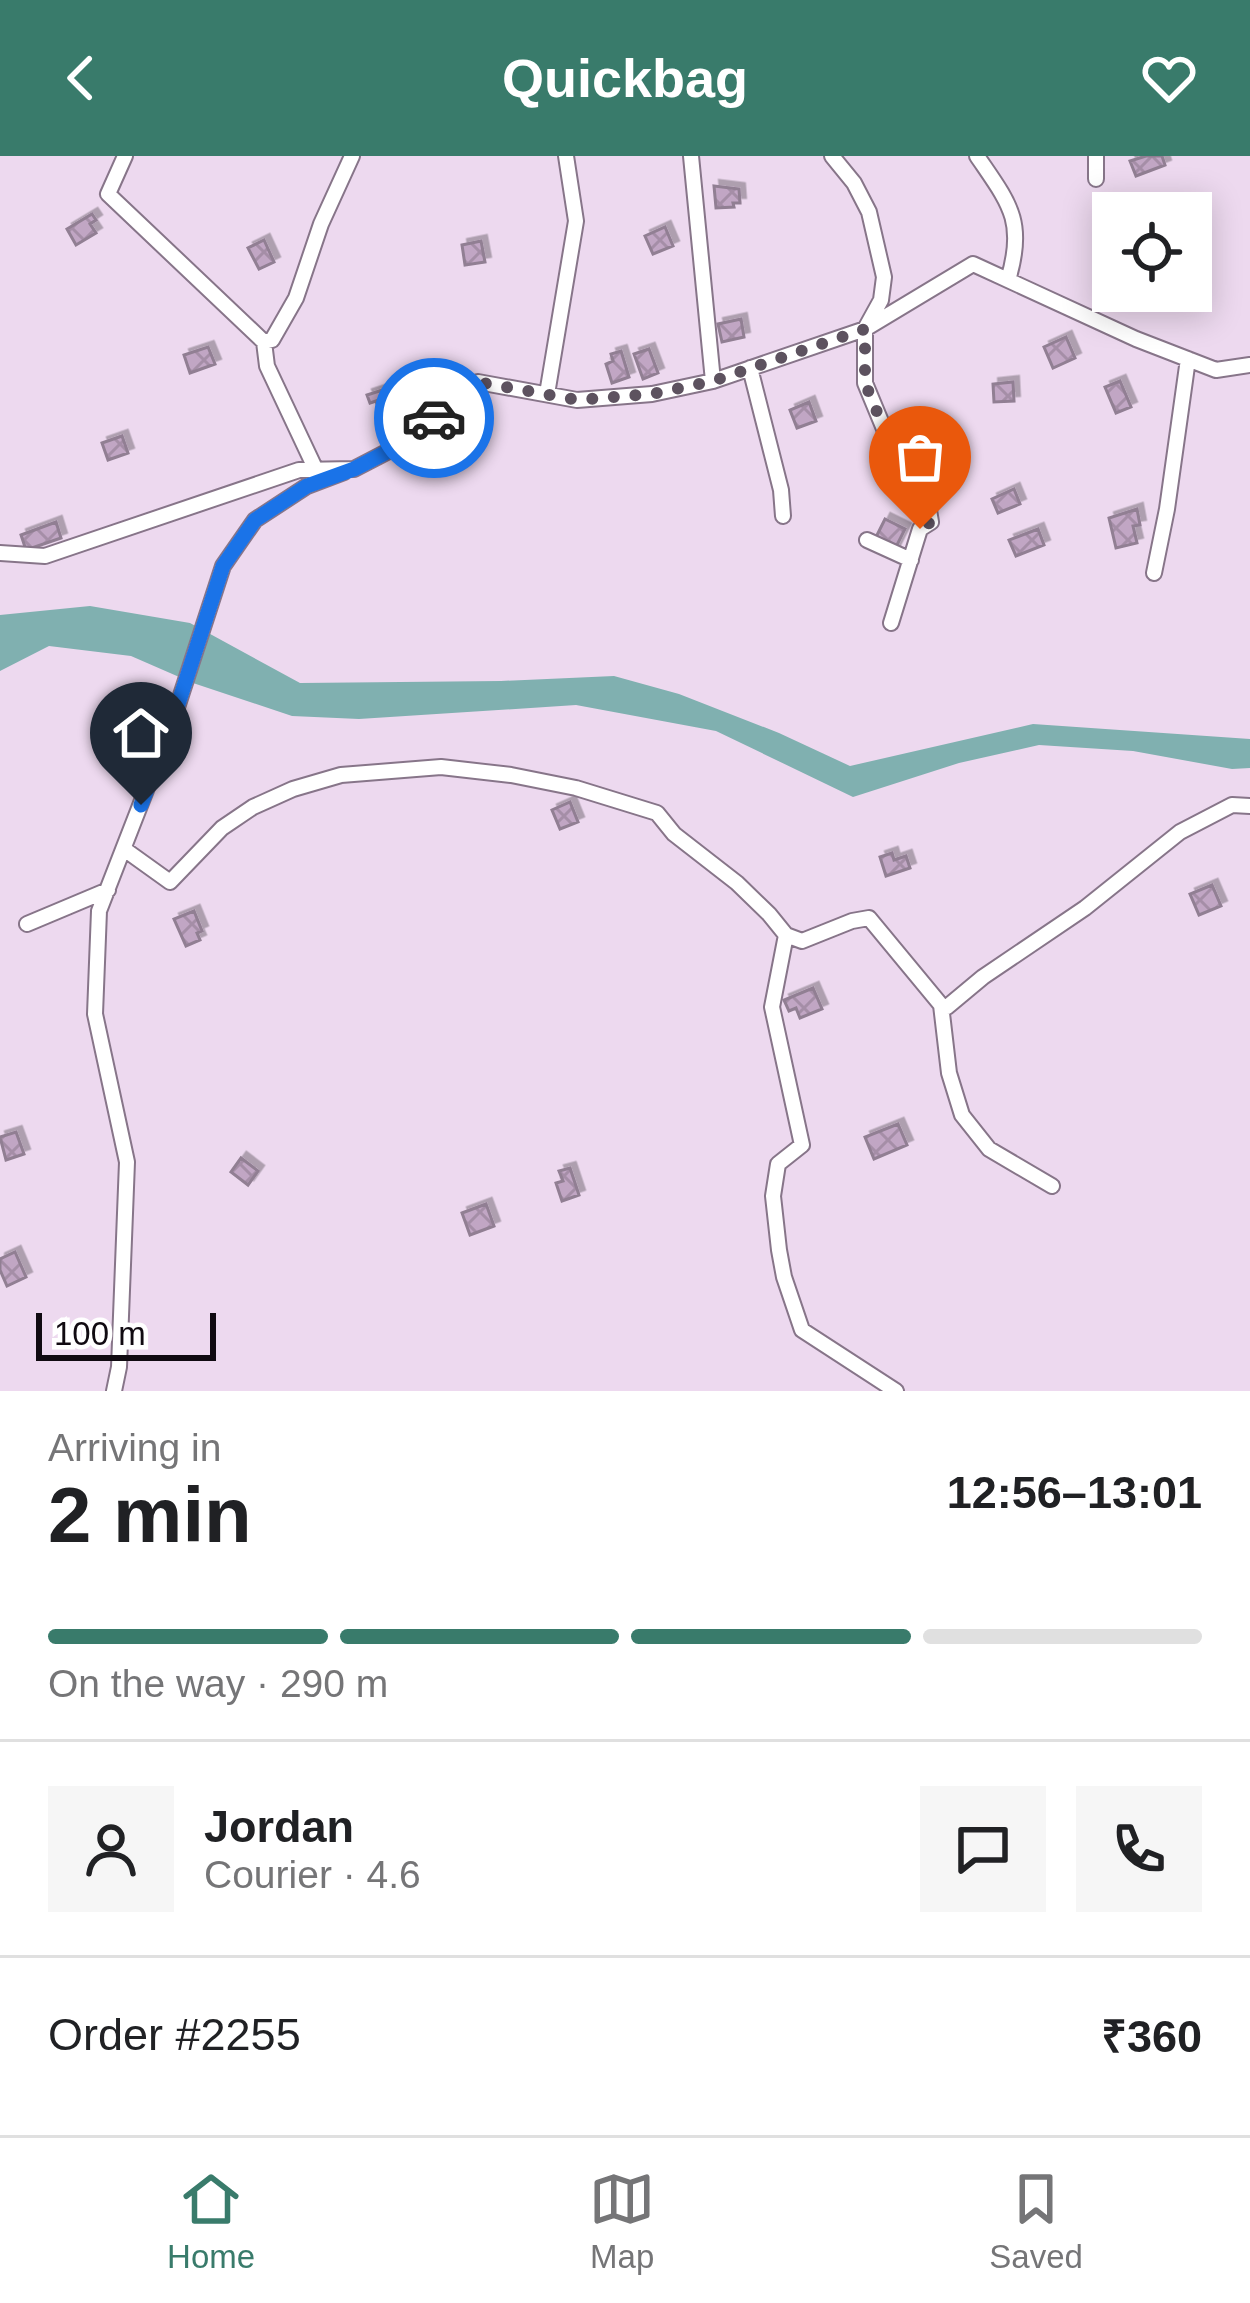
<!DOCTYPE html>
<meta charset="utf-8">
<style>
:root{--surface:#fff;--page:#f6f6f6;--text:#202124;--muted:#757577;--line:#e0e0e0;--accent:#397b6b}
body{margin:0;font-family:Helvetica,sans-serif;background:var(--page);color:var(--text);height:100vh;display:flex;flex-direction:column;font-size:45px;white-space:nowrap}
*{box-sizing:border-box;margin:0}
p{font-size:39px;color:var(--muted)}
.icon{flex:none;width:66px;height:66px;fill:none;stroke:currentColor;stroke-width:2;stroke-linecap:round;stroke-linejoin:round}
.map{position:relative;height:1235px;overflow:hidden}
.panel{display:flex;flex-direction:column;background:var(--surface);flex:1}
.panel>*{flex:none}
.fabs{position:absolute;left:1092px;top:36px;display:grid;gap:24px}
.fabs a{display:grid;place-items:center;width:120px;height:120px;border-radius:0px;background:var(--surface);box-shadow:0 6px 30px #0003;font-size:60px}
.scale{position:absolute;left:36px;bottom:30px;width:180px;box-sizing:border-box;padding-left:12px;border:6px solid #100a11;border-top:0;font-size:33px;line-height:42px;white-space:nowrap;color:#100a11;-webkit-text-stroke:9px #fff;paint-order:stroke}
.pin{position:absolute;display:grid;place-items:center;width:102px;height:102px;color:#fff;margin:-123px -51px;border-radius:50% 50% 50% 0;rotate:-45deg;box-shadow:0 0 12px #0007}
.pin .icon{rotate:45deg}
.courier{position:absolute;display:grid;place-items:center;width:120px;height:120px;margin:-60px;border:9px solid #1a73e8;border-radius:50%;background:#fff;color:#222;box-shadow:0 3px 15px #0007}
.summary em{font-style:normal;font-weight:700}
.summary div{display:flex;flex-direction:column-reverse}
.summary{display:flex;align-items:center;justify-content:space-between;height:204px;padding:0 48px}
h1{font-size:78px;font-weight:700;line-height:90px}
.bar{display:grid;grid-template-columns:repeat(4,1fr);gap:18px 12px;align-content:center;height:144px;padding:0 48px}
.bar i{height:15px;border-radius:9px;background:var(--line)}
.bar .current{background:var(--accent)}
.bar p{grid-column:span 4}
.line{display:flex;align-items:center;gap:30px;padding:0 48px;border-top:3px solid var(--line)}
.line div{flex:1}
.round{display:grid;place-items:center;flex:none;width:126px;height:126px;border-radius:0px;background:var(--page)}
header{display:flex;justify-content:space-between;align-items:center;height:156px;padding:0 48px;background:var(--accent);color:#fff;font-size:54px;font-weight:700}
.tab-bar{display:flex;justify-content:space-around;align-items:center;height:168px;border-top:3px solid var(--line);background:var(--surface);font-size:33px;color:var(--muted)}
.tab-bar a{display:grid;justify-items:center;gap:6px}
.tab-bar .current{color:var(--accent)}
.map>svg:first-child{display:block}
</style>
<header><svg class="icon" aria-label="back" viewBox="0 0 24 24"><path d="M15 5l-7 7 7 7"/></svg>Quickbag<svg class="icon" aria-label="heart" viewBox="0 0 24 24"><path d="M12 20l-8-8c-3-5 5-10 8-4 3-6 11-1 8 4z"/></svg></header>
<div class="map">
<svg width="1250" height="1235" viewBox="0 0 1250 1235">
<defs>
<pattern id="building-cross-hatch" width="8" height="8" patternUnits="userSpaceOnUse" patternTransform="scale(3)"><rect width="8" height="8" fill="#c1a6c4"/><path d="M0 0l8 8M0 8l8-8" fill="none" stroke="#a58ea7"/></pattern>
<filter id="shadow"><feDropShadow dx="5.5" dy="-5.5" stdDeviation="0" flood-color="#0004"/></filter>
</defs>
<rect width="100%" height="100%" fill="#edd9ef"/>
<!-- water -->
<path fill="#80b0b0" d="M90 450 190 467 300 527 501 525 614 520 679 538 779 577 850 610 1033 568 1250 583V612L1232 613 1133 595 1039 589 959 607 853 641 716 575 576 549 359 563 292 560 193 527 131 500 49 490 0 515V459Z"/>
<!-- building -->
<path fill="url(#building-cross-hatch)" stroke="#917f93" stroke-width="3" filter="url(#shadow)" d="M1146 0H1162L1165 9 1136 20 1130 5Z
M714 30 739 33 740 47H733L734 51 716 52Z
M92 58 96 64 90 68 96 77 76 89 67 73Z
M665 71 673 90 653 98 645 80Z
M264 84 274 106 259 113 248 92Z
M481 85 485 106 465 109 462 89Z
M741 163 744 181 722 186 718 168Z
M1066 181 1075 202 1053 212 1044 191Z
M208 191 215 208 190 217 184 199Z
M649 193 658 217 643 223 634 198Z
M621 195 629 221 612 227 606 208 613 205 611 198Z
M1120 225 1131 251 1116 257 1105 231Z
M1013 226 1014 245 994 246 993 228Z
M398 229 405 252 381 260 376 245 370 247 367 239Z
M809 246 816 265 797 272 790 254Z
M122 280 128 297 108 304 102 287Z
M1014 333 1020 348 998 357 992 343Z
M1137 353 1140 369 1133 370 1137 387 1116 392 1109 362Z
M885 363 905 373 894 395 874 385Z
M56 366 61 382 26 394 21 379Z
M1038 373 1044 389 1016 400 1009 384Z
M570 646 578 666 560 673 552 654Z
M892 697 894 704 906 700 910 712 886 720 880 701Z
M1212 729 1221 750 1199 759 1190 738Z
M194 755 202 775 197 777 200 784 186 790 174 763Z
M813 832 822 853 800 862 796 852 789 855 784 844Z
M898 968 907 989 874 1003 865 981Z
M16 976 24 998 6 1004 0 981Z
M241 1002 258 1015 248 1029 231 1016Z
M570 1012 579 1039 562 1045 556 1027 563 1025 559 1015Z
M486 1048 494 1070 470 1079 462 1057Z
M15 1096 26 1121 7 1130 0 1114V1103Z"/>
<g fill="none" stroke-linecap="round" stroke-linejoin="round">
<!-- minor casing -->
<g stroke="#877589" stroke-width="18">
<path id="minor" d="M125 0 108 38 264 186 267 210 315 312
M691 0 713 225
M832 0 854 27 869 56 884 121 881 144 865 173V227L899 309 926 336 931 366 920 373 891 467
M977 0C1009 47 1026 65 1008 124
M1096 0V23
M264 186 272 184 296 142 321 68 352 0
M750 212 781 334 783 360
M547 238 576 65 566 0
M867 384 911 404
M0 397 45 400 299 314 354 313 406 286 478 226 577 244 652 238 713 225 865 173 973 108 1136 183 1216 214 1250 209
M1154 417 1167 353 1188 203
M124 693 170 726 222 672 253 651 293 633 341 619 441 611 511 619 576 632 657 657 674 678 737 727 769 758 786 779 802 785 852 765 869 762 941 849 949 917 962 959 989 993 1052 1030
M27 768 108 734
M786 779 772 851 802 989 778 1008 773 1040 779 1094 784 1121 802 1174 896 1235
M941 849 947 851 983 821 1085 752 1180 676 1232 649 1250 650
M114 1235 119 1211 127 1006 95 858 99 755 171 570 223 410 255 364 307 330 344 316"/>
</g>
<!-- minor -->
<use href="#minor" stroke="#fff" stroke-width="14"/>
</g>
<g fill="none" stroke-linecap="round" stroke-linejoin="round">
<!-- done -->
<path stroke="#5d525f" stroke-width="12" stroke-dasharray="0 21.6" d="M434 262 478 226 578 244 652 238 713 225 865 173V227L899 309 926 336 931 366 920 373"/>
<!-- route -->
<path stroke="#1a73e8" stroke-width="15" d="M141 649 171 570 223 410 255 364 307 330 354 313 406 286 434 262"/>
</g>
</svg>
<div class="fabs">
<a><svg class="icon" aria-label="locate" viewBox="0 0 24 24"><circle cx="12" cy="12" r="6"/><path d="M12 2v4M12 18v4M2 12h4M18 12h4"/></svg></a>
</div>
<div class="scale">100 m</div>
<div class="pin" style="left:920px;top:373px;background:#ea580c"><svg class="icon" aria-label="bag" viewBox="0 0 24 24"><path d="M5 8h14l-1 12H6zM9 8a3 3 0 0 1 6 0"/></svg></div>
<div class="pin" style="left:141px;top:649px;background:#1f2937"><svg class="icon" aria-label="home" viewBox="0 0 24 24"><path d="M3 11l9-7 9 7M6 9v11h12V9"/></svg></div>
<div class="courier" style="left:434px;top:262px"><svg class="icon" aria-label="car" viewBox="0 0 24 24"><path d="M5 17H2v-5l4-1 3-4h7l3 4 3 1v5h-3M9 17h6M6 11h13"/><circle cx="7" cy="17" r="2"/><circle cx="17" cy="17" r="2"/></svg></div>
</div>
<section class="panel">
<div class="summary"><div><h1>2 min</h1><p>Arriving in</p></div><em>12:56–13:01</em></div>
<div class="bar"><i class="current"></i><i class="current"></i><i class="current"></i><i></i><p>On the way · 290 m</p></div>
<div class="line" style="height:216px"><a class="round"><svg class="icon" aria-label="person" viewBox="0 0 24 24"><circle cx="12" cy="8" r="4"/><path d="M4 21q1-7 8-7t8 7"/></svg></a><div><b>Jordan</b><p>Courier · 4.6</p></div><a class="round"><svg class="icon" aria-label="chat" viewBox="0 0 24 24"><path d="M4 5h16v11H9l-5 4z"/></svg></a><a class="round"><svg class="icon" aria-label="phone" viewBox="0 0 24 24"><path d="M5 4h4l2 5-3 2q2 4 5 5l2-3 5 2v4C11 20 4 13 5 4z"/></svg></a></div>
<div class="line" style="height:156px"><div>Order #2255</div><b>₹360</b></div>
</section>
<nav class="tab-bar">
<a class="current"><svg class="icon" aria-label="home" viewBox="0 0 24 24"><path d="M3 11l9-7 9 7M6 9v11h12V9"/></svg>Home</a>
<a><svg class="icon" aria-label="map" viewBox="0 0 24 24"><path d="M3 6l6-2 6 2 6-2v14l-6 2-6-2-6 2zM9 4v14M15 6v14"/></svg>Map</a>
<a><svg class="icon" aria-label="saved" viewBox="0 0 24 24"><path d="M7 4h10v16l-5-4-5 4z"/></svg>Saved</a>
</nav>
